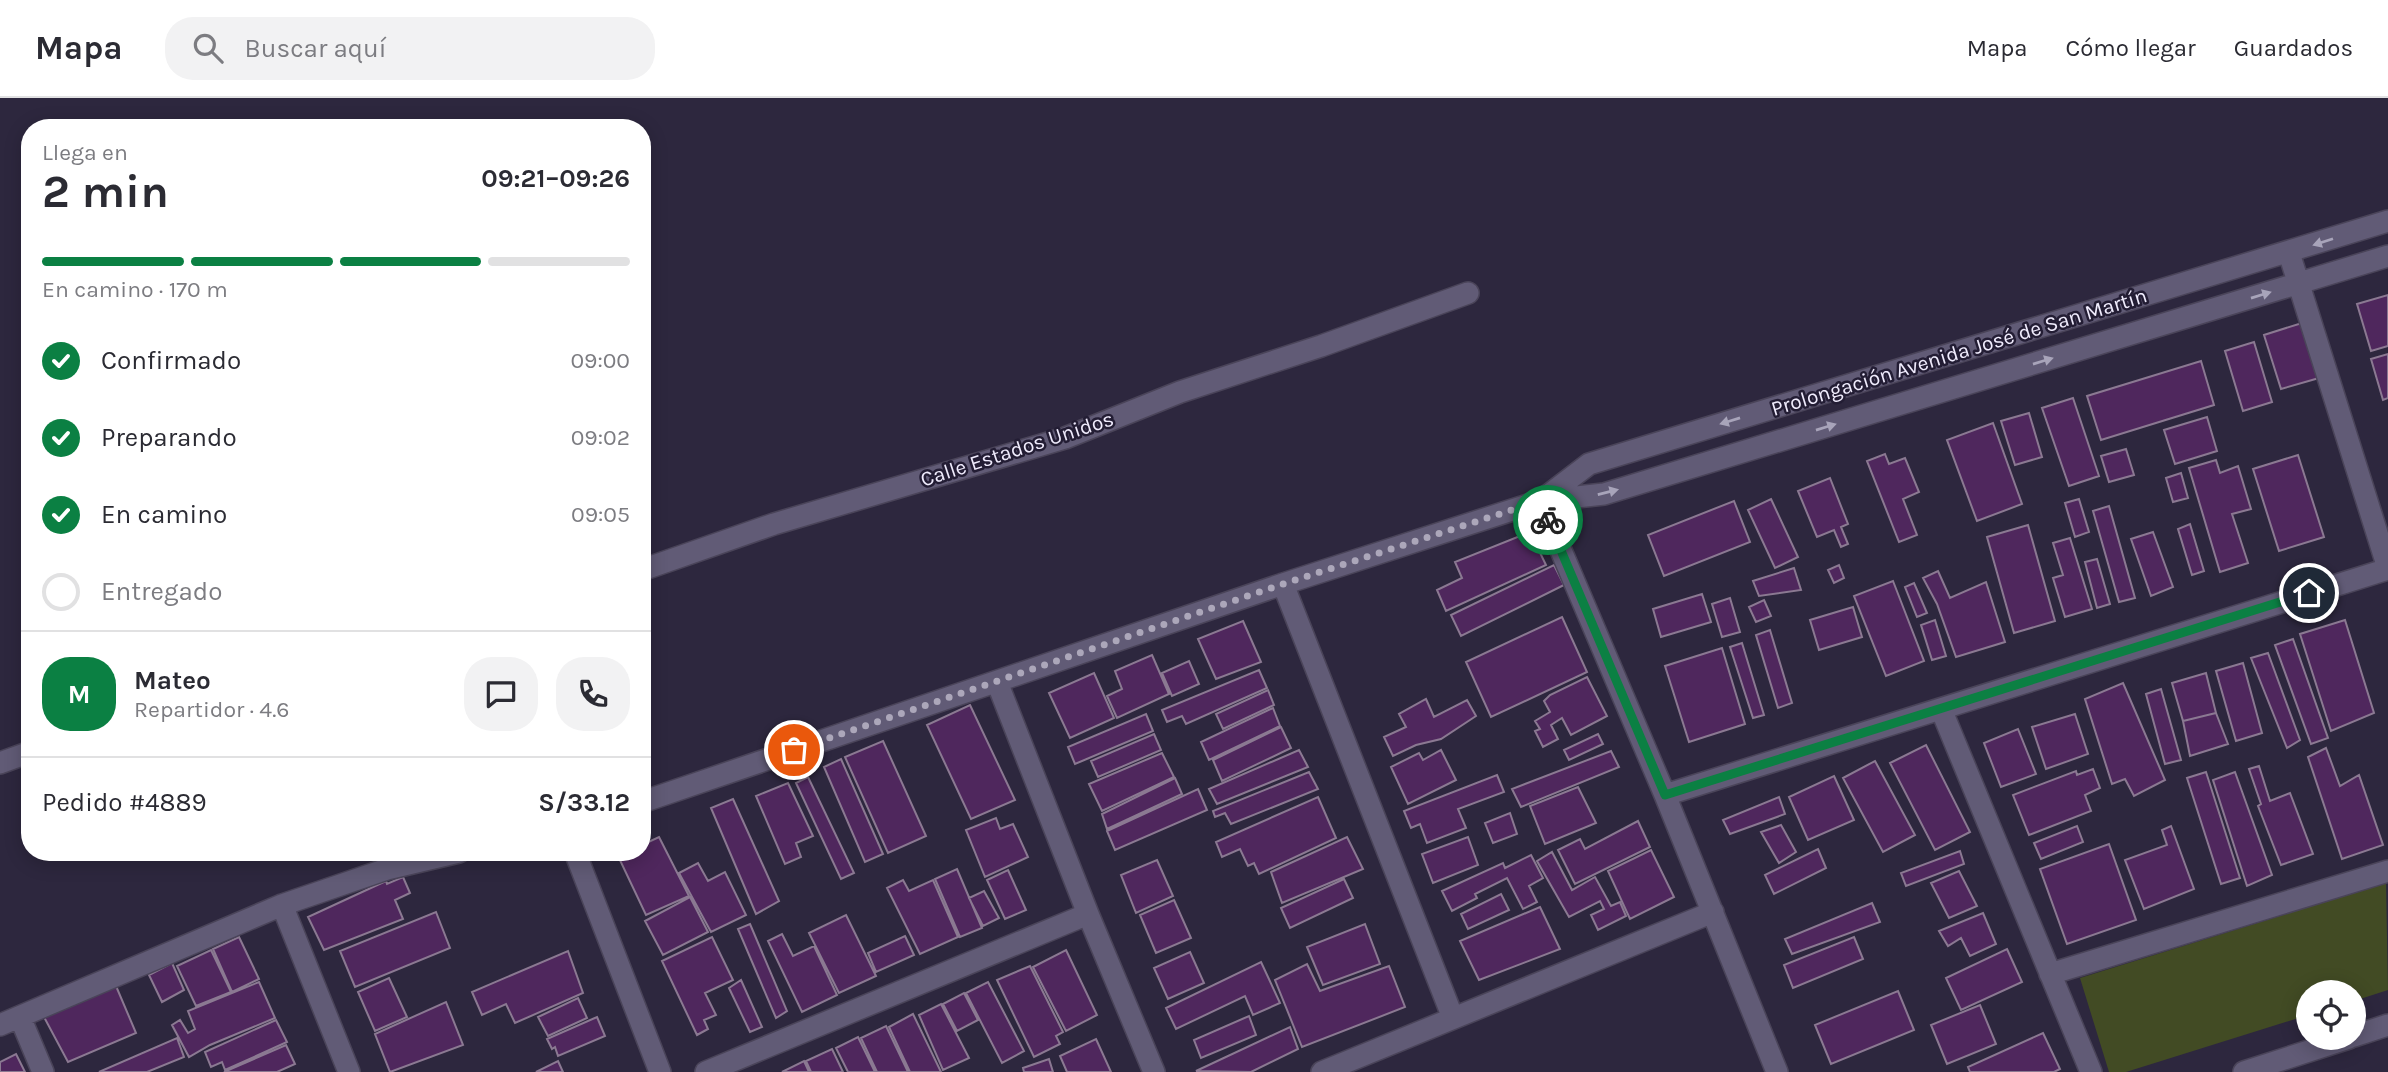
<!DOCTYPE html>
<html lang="es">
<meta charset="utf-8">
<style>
:root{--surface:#fff;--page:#f2f2f3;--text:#2b2b33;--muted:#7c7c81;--line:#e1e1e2;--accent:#0b8043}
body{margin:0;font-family:Karla,sans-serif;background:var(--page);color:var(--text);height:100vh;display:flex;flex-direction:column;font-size:26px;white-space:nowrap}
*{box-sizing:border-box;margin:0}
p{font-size:23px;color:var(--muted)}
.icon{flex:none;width:38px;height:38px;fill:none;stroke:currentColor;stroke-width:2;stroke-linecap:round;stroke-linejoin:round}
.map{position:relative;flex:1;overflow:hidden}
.sheet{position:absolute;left:21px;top:21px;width:630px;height:742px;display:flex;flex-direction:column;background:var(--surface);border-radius:28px;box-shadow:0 4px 18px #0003}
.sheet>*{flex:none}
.controls{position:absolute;left:2296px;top:882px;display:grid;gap:14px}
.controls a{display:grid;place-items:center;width:70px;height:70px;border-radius:50%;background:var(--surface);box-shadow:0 4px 18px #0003;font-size:35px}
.pin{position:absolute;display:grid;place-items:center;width:60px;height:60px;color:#fff;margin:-30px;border:4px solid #fff;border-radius:50%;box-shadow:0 2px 7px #0007}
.courier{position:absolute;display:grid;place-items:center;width:70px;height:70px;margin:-35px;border:5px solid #0b8043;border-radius:50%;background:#fff;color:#222;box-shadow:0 2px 9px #0007}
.overview em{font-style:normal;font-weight:700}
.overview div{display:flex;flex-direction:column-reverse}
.overview{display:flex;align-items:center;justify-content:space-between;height:119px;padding:0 21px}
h1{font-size:46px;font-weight:700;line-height:52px}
.bar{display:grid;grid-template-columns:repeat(4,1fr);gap:10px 7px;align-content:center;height:84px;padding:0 21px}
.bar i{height:9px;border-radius:5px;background:var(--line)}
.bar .selected{background:var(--accent)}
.bar p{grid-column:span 4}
.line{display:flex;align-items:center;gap:18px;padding:0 21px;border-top:2px solid var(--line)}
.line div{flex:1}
.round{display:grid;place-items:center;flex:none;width:74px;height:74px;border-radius:28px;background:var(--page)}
ol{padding:0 21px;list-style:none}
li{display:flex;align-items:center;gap:21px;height:77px}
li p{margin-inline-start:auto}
li .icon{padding:7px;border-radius:50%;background:var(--accent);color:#fff;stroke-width:4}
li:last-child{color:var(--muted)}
li i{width:38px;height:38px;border:4px solid var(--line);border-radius:50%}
header{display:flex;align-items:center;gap:42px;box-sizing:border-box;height:98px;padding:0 35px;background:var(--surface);border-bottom:2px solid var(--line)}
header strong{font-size:33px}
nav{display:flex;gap:38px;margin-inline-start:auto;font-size:24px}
.search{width:490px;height:63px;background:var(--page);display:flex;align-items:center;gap:18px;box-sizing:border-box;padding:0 24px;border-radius:28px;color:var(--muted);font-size:26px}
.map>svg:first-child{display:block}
</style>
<header>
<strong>Mapa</strong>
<div class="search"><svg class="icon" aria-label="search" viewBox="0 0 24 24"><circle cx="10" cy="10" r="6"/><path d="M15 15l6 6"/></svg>Buscar aquí</div>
<nav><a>Mapa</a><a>Cómo llegar</a><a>Guardados</a></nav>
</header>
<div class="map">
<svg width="2388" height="974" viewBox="0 0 2388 974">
<rect width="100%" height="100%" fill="#2d273e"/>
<!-- green -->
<path fill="#424b24" d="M2386 785 2388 892 2354 903V894H2308V917L2126 974H2109L2080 880Z"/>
<!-- building -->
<path fill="#4f275d" stroke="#8b7992" stroke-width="2" d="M2388 197V248L2371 253 2357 206Z
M2302 225 2319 280 2281 291 2264 237Z
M2254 244 2272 304 2243 313 2225 253Z
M2388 256V300L2383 302 2371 261Z
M2201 263 2214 307 2101 342 2087 298Z
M2073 300 2099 378 2069 388 2042 310Z
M2029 315 2042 359 2015 367 2001 323Z
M2207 319 2217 353 2175 366 2164 332Z
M1993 325 2022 406 1977 423 1947 342Z
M2126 351 2134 377 2109 384 2101 358Z
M1885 356 1889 366 1905 360 1919 394 1903 401 1917 437 1899 444 1867 363Z
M2298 357 2324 439 2279 453 2253 371Z
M2216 362 2220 375 2238 368 2251 411 2232 416 2248 465 2220 474 2189 370Z
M2181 375 2188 400 2173 404 2166 380Z
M1830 380 1848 426 1841 429 1848 446 1841 449 1834 432 1817 439 1798 393Z
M1771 401 1798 459 1775 470 1748 412Z
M2079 401 2089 434 2075 439 2065 405Z
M1734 403 1750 444 1664 478 1648 437Z
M2109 408 2135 500 2119 504 2093 413Z
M2190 426 2204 473 2192 477 2178 431Z
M2028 427 2055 523 2014 535 1987 439Z
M1530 434 1546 467 1446 513 1437 492 1462 480 1455 464Z
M2153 434 2173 489 2151 498 2131 441Z
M2070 440 2092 511 2065 519 2053 480 2063 477 2053 445Z
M2097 461 2110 506 2097 510 2085 464Z
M1554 467 1564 487 1461 538 1451 517Z
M1839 467 1844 480 1834 485 1828 472Z
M1794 470 1801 492 1759 498 1753 483Z
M1938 473 1950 500 1986 484 2005 544 1956 559 1937 506 1923 480Z
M1893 483 1924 563 1886 578 1854 498Z
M1914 485 1927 515 1917 519 1905 489Z
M1702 496 1711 524 1661 539 1653 511Z
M1730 500 1740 534 1722 539 1712 506Z
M1764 502 1771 518 1756 524 1749 509Z
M1853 509 1862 539 1819 552 1810 522Z
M1562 519 1587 574 1491 619 1466 564Z
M1935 522 1946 558 1932 562 1921 527Z
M2345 522 2374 615 2331 633 2300 536Z
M1243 523 1261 564 1216 581 1198 541Z
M1770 532 1792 605 1778 610 1756 537Z
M2293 541 2328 640 2311 646 2275 547Z
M1742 545 1764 617 1753 620 1730 549Z
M1722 550 1745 626 1689 644 1665 568Z
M2268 555 2300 642 2287 650 2251 560Z
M1152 557 1169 596 1117 620 1107 598 1122 591 1115 573Z
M1189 563 1199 586 1172 598 1162 575Z
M2243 565 2262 635 2236 643 2216 573Z
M1259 572 1267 590 1186 626 1182 618 1167 624 1162 612Z
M1094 575 1114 620 1070 640 1049 595Z
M2206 575 2216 615 2183 623 2172 585Z
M1587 579 1607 618 1571 637 1562 620 1551 627 1558 641 1543 649 1535 633 1540 631 1535 623 1550 614 1544 603 1550 597Z
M2123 585 2165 682 2134 698 2125 681 2112 686 2085 601Z
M2161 591 2181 662 2165 666 2146 596Z
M1268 592 1274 607 1223 631 1216 616Z
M1426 601 1434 619 1467 602 1476 618 1441 641 1416 647 1393 658 1384 639 1406 629 1399 616Z
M970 607 1015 702 971 721 927 627Z
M1273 610 1280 628 1209 662 1201 644Z
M2216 615 2228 646 2190 658 2183 623Z
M1146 616 1153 633 1075 666 1068 649Z
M2075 616 2088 656 2046 671 2032 629Z
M1281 629 1291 650 1222 683 1213 662Z
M2018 631 2036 676 2001 689 1984 645Z
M1154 636 1161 652 1098 679 1091 663Z
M1598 636 1603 646 1569 662 1564 652Z
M883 643 926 738 888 755 845 659Z
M1926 647 1970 734 1935 752 1890 665Z
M2326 650 2340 688 2359 677 2383 747 2342 761 2308 659Z
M1299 652 1308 669 1217 706 1209 691Z
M1441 652 1456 682 1408 706 1391 669 1419 655 1423 662Z
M1611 653 1619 669 1521 709 1512 691Z
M1162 655 1174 679 1102 713 1089 686Z
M841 661 883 756 865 764 824 669Z
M1875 663 1915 737 1883 754 1843 680Z
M2259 668 2270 703 2290 695 2313 756 2281 767 2258 708 2261 706 2249 671Z
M2093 671 2100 690 2085 697 2091 713 2029 737 2013 697 2076 673 2077 677Z
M1309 674 1318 691 1231 726 1225 715 1215 719 1213 713Z
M2206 674 2240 780 2221 786 2187 680Z
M2235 674 2272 777 2247 788 2213 682Z
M1497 677 1504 694 1458 711 1466 730 1427 745 1420 726 1411 730 1404 713Z
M1834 678 1854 722 1808 742 1789 699Z
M808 679 854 775 841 781 796 685Z
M1175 680 1182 696 1107 731 1102 716Z
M788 685 813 738 796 745 801 759 785 766 756 698Z
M1578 689 1596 725 1545 746 1530 708Z
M1198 691 1207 712 1115 752 1107 733Z
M1318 699 1336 740 1259 776 1254 765 1248 768 1240 751 1222 759 1216 744Z
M1779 699 1785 716 1730 736 1723 722Z
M733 701 779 803 756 816 711 710Z
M1510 715 1517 736 1493 745 1485 725Z
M996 720 1000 731 1013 726 1028 759 985 779 966 732Z
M1638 723 1650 749 1575 786 1558 752 1580 741 1585 751Z
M1781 727 1796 754 1779 765 1761 734Z
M2077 728 2083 744 2041 761 2034 745Z
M2171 728 2194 791 2144 811 2125 762 2167 747 2162 732Z
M659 739 689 798 646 817 618 758 626 754H642V747Z
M1347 739 1363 771 1282 805 1271 774Z
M1468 739 1478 767 1433 785 1422 756Z
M2109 746 2136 822 2067 846 2040 771Z
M1818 751 1826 770 1774 796 1765 777Z
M1651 752 1674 799 1630 821 1608 773Z
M1960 753 1964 766 1906 788 1901 775Z
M1552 754 1572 792 1595 779 1611 808 1620 804 1626 818 1598 832 1591 817 1604 811 1600 803 1569 819 1537 763Z
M1531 757 1543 780 1529 788 1537 804 1523 811 1507 780 1475 796 1477 800 1452 813 1442 793 1503 765 1505 770Z
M1157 762 1173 798 1136 815 1121 777Z
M698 765 708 783 725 774 746 817 711 834 679 775Z
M957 771 982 830 960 839 935 781Z
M1008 772 1026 812 1005 821 987 782Z
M1959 773 1977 808 1949 820 1931 785Z
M403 779 410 795 395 802 403 821 324 852 308 819 386 783 387 786Z
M1344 781 1353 800 1290 830 1281 810Z
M903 782 909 793 933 782 958 839 920 856 887 790Z
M984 793 999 820 983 828 969 800Z
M1501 796 1509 812 1468 831 1461 816Z
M690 799 708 834 663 857 645 823Z
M1174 802 1191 840 1156 855 1140 817Z
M1872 805 1880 824 1792 856 1785 841Z
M1540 809 1560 851 1479 882 1460 843Z
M436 814 450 850 355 889 340 853Z
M1983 815 1996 846 1970 858 1961 840 1948 848 1939 833Z
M846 817 876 878 839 895 809 835Z
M750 826 787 913 776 920 738 831Z
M1365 826 1380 866 1323 887 1307 849Z
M782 836 793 858 814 848 837 897 802 914 768 843Z
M905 838 914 857 876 874 868 855Z
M239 839 259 881 232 894 213 851Z
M712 839 733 882 705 895 716 917 704 922 708 931 697 937 662 863Z
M1854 839 1863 861 1793 890 1784 867Z
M2007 851 2022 884 1961 912 1946 880Z
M211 852 231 894 196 908 177 868Z
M1066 852 1097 917 1066 933 1033 869Z
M568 853 583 895 515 925 506 906 482 917 472 894Z
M1190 854 1204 885 1168 901 1154 870Z
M1261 864 1280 905 1253 917 1245 898 1176 931 1166 910Z
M172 865 184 892 162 904 149 877Z
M1307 866 1320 893 1389 868 1405 909 1302 949 1275 882Z
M1030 868 1063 934 1056 938 1060 946 1034 959 997 882Z
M389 880 407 919 375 933 358 894Z
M741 882 762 929 750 934 729 890Z
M259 884 275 920 210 947 189 959 172 927 180 922 188 935 195 931 188 913Z
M988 884 1024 953 1002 965 966 895Z
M116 888 136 935 68 964 44 919Z
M1898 893 1914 932 1831 966 1815 927Z
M964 895 978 922 957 933 943 906Z
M578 900 587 920 548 938 538 919Z
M446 904 463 947 390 974 375 936Z
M941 906 969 960 943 972 919 917Z
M1980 907 1996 946 1947 966 1931 927Z
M913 916 941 974H910L889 929Z
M1249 918 1256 937 1201 960 1194 942Z
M597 919 605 938 558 958 555 949 552 951 547 941Z
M276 922 287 944 225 972 222 964 211 969 205 954Z
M886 928 908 974H877L861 940Z
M1290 929 1298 951 1251 974 1196 973Z
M2043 935 2060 971 2054 974H1970L1968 969Z
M858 939 875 974H848L836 950Z
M177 940 184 959 147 974H99Z
M1096 941 1111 974H1067L1060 958Z
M286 947 295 966 277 974H224Z
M832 951 843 974H811L806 963Z
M16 956 25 974H0V964Z
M1049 961 1053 974H1024L1023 970Z
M558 963 563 974H536Z
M804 963 809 974H782Z"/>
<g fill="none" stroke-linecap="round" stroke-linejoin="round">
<!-- street casing -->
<g stroke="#4a4459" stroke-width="24">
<path id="street" d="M2289 155 2388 470
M1542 402 1589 366 2388 123
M1540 403 1665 697 1777 974
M642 472 774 426 1065 340 1180 294 1321 248 1468 195
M1283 486 1453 920
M997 584 1088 816 1154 974
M1941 611 2091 974
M0 665 30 654
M1665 697 2388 471
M642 704 1283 486 1540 403 1604 396 2388 158
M575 754 660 974
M282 807 349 974
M2050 876 2388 773
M20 919 43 974
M0 927 282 807 387 771 459 754
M2354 938 2388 927
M706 974 1088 816
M1322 974 1713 814
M2244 974 2349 940"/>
</g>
<!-- street -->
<use href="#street" stroke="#615b76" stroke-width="21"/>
</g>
<!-- one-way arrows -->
<defs><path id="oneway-solid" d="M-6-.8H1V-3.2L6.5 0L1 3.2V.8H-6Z" transform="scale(1.75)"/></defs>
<g fill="#a8a4ba">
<use href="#oneway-solid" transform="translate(2323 144) rotate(162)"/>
<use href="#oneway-solid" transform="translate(2261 197) rotate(-17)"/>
<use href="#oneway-solid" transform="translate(2043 263) rotate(-17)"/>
<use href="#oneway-solid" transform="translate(1730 323) rotate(163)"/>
<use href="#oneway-solid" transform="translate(1826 329) rotate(-17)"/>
<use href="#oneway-solid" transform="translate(1608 394) rotate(-14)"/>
</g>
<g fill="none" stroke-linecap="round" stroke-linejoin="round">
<!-- done -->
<path stroke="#aca7ba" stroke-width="7" stroke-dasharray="0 12.6" d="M794 652 1283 486 1540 403 1548 422"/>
<!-- route -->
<path stroke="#0b8043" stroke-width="9" d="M1548 422 1665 697 2309 495"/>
</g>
<g text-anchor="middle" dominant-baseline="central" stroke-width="5" stroke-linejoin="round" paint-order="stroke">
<!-- street labels -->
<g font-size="21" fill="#f0ecfd" stroke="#231d34">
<text transform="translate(1959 254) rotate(-17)">Prolongación Avenida José de San Martín</text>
<text transform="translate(1017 351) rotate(-18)">Calle Estados Unidos</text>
</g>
</g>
</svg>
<div class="controls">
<a><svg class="icon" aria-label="locate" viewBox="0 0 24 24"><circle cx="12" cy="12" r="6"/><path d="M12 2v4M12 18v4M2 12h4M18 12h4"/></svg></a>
</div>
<div class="pin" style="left:794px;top:652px;background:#ea580c"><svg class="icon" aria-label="bag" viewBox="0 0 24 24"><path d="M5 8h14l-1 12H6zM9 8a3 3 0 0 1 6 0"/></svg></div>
<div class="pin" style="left:2309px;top:495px;background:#1f2937"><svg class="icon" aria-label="home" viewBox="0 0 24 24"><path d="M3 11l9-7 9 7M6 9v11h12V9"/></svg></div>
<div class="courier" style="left:1548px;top:422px"><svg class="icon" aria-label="bike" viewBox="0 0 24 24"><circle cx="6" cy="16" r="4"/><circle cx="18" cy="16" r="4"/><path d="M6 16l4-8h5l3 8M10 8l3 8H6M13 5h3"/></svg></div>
<section class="sheet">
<div class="overview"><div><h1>2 min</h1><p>Llega en</p></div><em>09:21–09:26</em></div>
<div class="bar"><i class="selected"></i><i class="selected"></i><i class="selected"></i><i></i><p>En camino · 170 m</p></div>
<ol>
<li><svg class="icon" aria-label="check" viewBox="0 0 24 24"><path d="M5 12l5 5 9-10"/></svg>Confirmado<p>09:00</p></li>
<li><svg class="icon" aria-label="check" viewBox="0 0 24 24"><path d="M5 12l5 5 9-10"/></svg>Preparando<p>09:02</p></li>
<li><svg class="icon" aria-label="check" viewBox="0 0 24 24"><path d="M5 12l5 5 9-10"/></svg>En camino<p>09:05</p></li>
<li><i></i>Entregado</li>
</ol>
<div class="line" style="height:126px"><b class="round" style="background:var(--accent);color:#fff">M</b><div><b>Mateo</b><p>Repartidor · 4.6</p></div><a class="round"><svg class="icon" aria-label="chat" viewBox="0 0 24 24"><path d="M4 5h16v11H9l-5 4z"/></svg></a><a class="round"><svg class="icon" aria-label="phone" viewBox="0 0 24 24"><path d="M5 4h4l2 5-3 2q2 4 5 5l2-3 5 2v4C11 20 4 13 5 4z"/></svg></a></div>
<div class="line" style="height:91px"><div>Pedido #4889</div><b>S/33.12</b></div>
</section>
</div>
